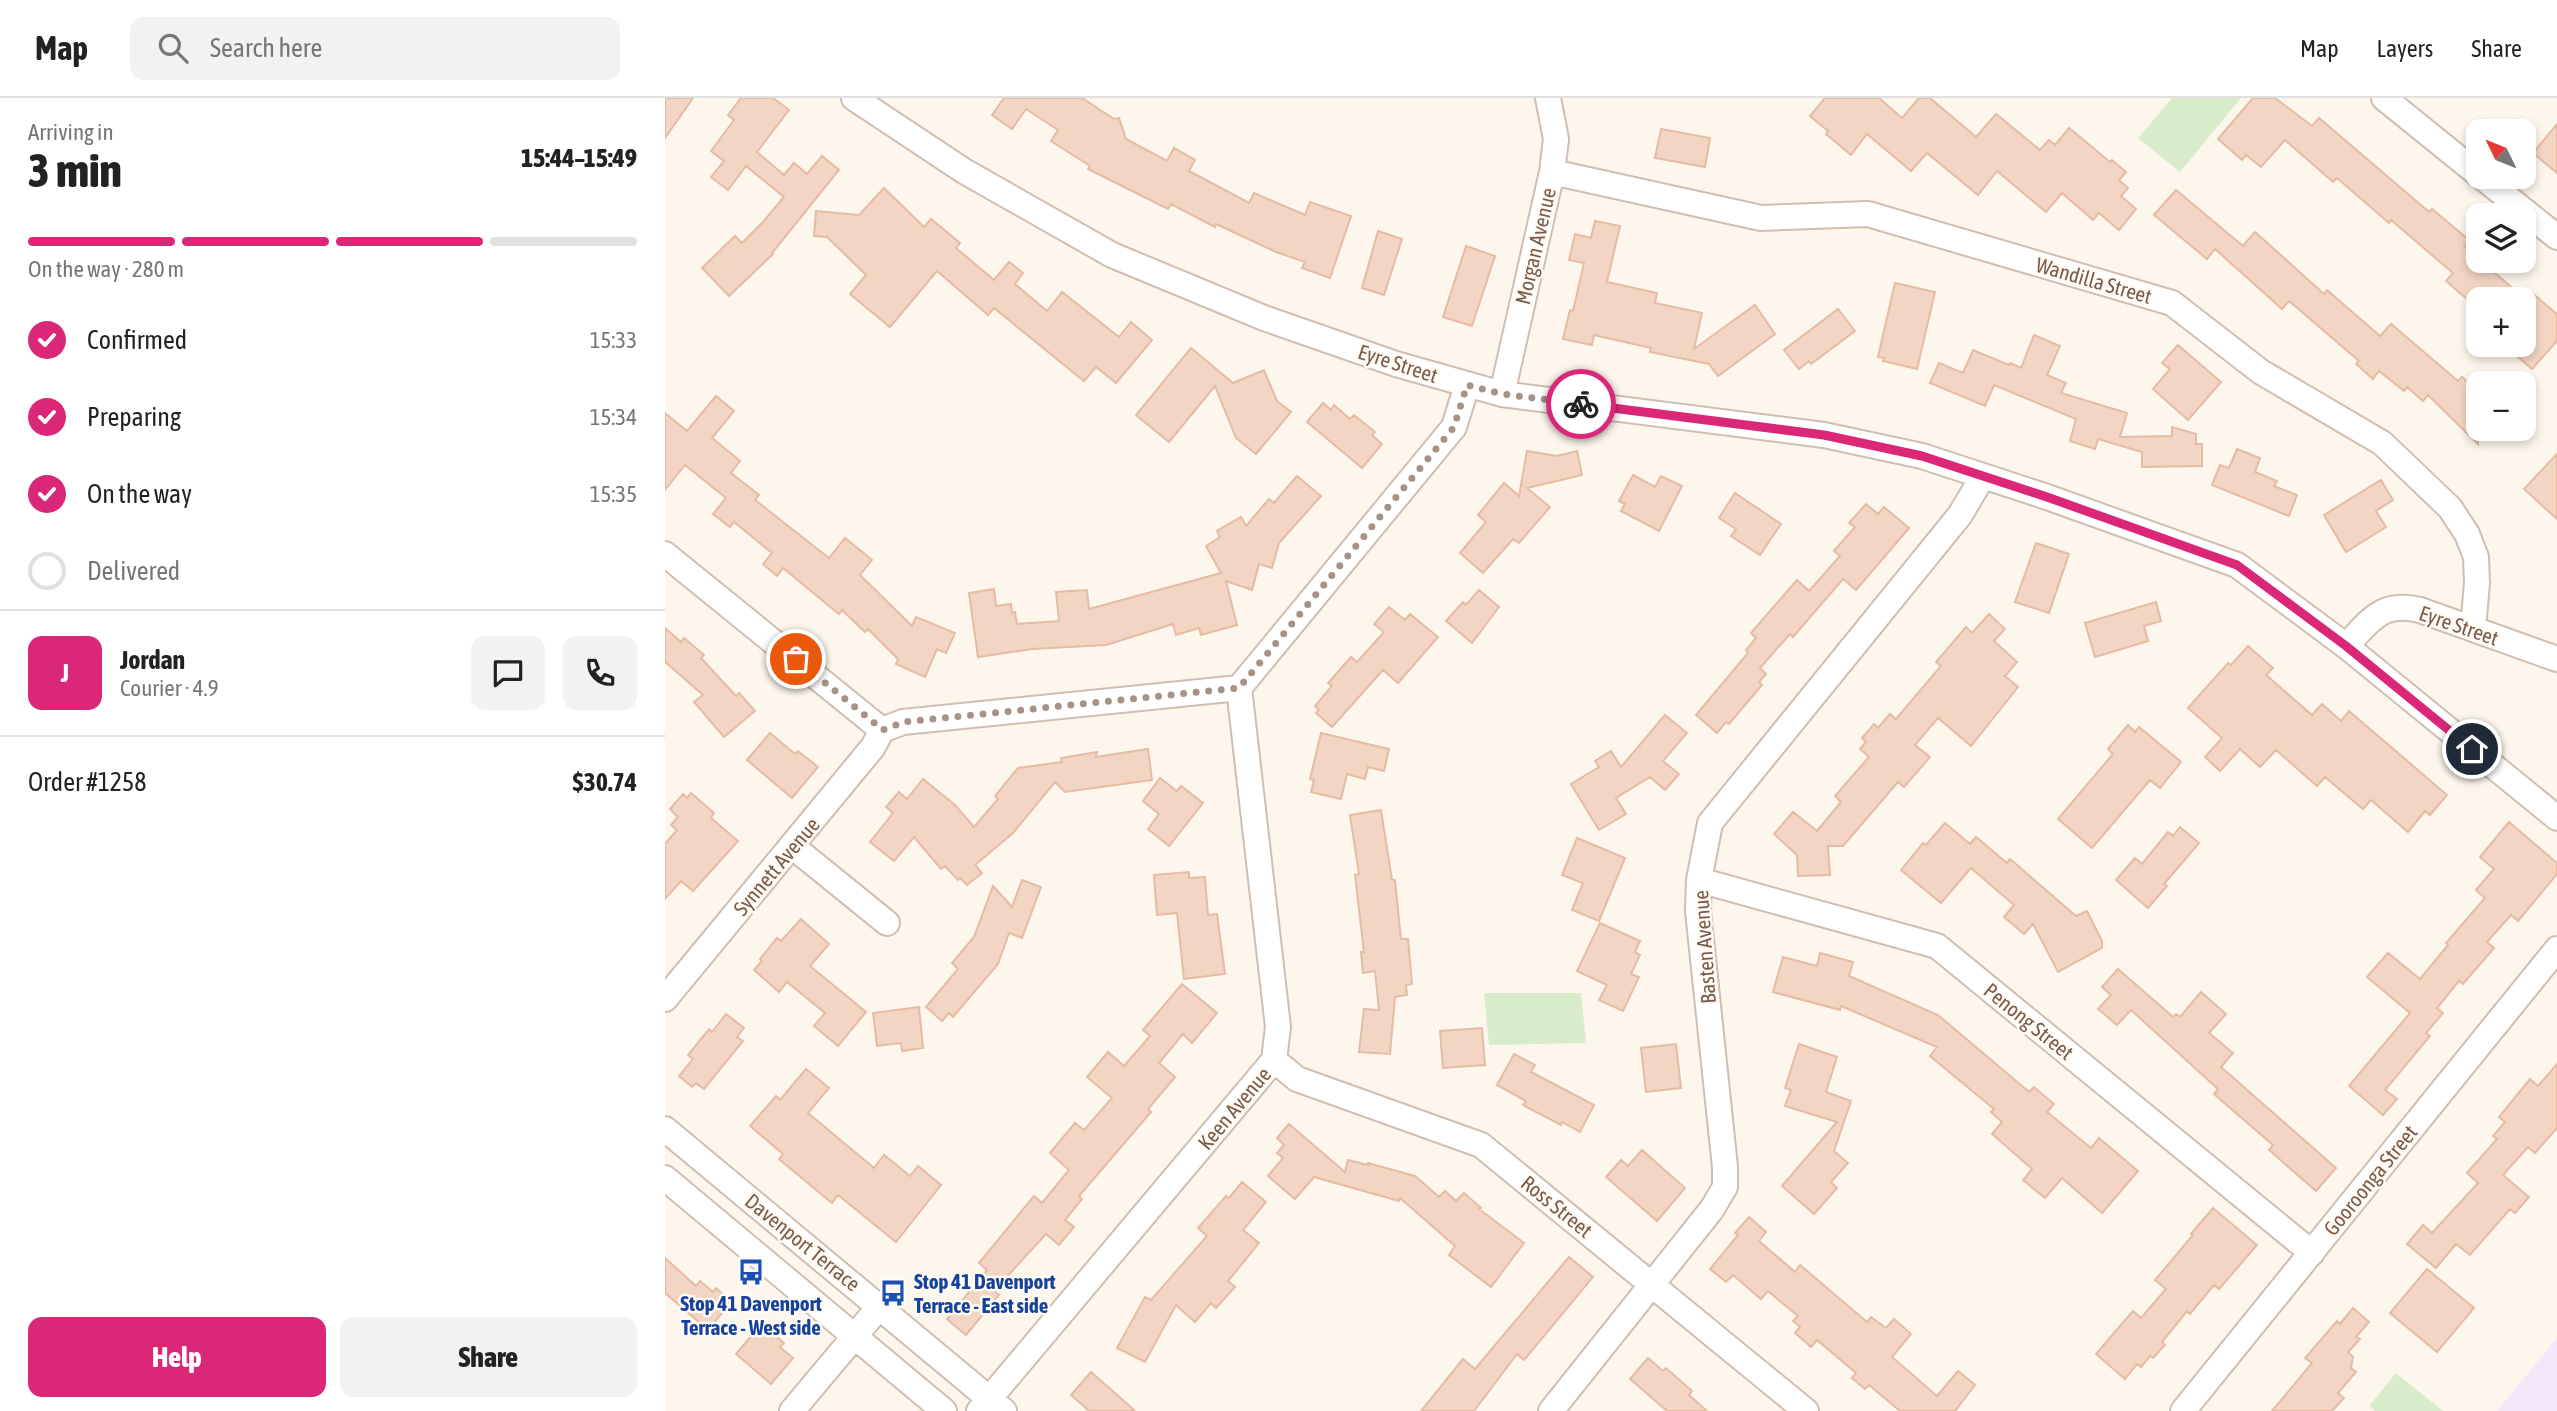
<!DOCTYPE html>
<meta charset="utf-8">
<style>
:root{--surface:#fff;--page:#f2f2f2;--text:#222;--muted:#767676;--line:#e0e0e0;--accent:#db2777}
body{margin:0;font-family:"Asap Condensed",sans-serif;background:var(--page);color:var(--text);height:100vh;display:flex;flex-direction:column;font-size:26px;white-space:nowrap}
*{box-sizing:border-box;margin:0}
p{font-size:23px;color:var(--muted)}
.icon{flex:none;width:38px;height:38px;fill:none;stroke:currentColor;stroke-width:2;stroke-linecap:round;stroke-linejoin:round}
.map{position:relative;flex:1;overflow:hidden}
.panel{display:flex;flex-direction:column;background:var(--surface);width:665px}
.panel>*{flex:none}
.needle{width:46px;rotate:313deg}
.fabs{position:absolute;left:1801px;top:21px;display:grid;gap:14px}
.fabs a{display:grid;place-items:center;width:70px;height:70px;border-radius:14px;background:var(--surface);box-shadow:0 4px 10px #0003;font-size:35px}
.pin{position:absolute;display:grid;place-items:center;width:60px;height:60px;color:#fff;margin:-30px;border:4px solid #fff;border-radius:50%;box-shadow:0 2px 7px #0007}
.courier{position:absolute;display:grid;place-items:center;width:70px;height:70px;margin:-35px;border:5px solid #db2777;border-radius:50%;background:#fff;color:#222;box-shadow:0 2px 9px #0007}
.summary em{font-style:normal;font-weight:800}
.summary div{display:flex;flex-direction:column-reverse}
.summary{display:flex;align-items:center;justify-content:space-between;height:119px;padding:0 28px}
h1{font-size:46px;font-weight:800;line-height:52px}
.bar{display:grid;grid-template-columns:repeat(4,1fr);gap:10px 7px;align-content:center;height:84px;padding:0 28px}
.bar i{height:9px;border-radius:5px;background:var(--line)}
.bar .current{background:var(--accent)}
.bar p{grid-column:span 4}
.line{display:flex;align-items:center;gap:18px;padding:0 28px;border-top:2px solid var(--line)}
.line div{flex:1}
.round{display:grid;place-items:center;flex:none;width:74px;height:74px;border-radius:14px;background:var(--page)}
ol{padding:0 28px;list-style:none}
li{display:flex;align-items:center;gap:21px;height:77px}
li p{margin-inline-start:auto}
li .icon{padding:7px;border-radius:50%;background:var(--accent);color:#fff;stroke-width:4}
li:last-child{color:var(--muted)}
li i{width:38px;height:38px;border:4px solid var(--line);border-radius:50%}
.primary-button{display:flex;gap:14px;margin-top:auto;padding:14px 28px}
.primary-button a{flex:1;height:80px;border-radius:14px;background:var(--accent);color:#fff;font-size:28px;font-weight:800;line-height:80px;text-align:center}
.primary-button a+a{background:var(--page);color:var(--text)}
header{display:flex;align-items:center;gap:42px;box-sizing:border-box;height:98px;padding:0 35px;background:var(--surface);border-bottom:2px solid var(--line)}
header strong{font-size:33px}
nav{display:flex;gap:38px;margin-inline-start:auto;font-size:24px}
.search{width:490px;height:63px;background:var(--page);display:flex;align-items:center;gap:18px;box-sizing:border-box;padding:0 24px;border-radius:14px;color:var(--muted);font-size:26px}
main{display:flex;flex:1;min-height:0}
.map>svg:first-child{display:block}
</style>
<header>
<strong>Map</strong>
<div class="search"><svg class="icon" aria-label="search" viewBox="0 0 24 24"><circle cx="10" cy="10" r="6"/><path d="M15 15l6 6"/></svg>Search here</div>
<nav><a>Map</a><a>Layers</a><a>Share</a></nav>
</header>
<main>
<section class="panel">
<div class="summary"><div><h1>3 min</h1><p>Arriving in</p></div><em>15:44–15:49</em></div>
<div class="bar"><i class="current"></i><i class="current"></i><i class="current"></i><i></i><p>On the way · 280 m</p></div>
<ol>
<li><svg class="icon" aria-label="check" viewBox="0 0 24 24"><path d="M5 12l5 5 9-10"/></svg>Confirmed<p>15:33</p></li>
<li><svg class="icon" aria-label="check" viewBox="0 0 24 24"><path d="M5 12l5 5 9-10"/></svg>Preparing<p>15:34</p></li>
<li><svg class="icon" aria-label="check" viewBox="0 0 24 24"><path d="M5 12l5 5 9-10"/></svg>On the way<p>15:35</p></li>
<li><i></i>Delivered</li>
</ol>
<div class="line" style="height:126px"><b class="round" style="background:var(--accent);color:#fff">J</b><div><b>Jordan</b><p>Courier · 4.9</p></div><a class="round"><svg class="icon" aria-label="chat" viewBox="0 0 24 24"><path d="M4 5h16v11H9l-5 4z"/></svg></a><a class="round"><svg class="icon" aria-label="phone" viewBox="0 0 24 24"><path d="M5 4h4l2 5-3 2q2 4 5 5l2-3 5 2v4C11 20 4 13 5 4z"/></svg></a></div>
<div class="line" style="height:91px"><div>Order #1258</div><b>$30.74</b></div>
<div class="primary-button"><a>Help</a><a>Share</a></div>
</section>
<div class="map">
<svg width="1892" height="1313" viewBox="0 0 1892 1313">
<rect width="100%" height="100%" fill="#fdf6ec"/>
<!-- education -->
<path fill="#f3e8fa" d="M1892 1240V1313H1832Z"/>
<!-- green -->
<path fill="#d8ecc9" d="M1507 0H1576L1515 74 1473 40Z
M819 895H916L921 945 824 947Z
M1731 1275 1778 1313H1710L1704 1308Z"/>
<!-- building -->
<path fill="#f3d5c3" stroke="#e6bba3" stroke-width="2" d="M0 0H28L0 40Z
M76 0H108L124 12 92 54 119 77 129 65 142 76 157 58 174 72 107 155 108 156 64 198 37 170 70 138 77 145 98 124 119 99 81 68 63 92 46 79 59 63 46 53 69 22 63 17Z
M339 0H417L449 21 454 20 461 41 502 63 509 50 530 62 524 73 584 105 589 95 640 117 645 104 686 118 665 180 637 170 640 164 611 154 551 126 550 129 506 106 503 111 423 71 425 68 386 43 393 32 361 11 347 31 327 17Z
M1160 0H1214L1237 20 1254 0H1265L1311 39 1331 16 1375 52 1384 42 1390 47 1404 30 1445 64 1447 62 1461 74 1454 82 1463 90 1456 98 1471 111 1454 132 1434 115 1428 122 1397 95 1381 114 1332 73 1313 97 1262 55 1246 73 1202 36 1186 57 1161 36 1163 33 1145 18Z
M1588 0H1610L1647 28 1654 20 1764 114 1767 111 1804 142 1799 148 1860 201H1802L1781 183 1788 175 1726 122 1724 125 1672 80 1668 84 1620 42 1596 69 1581 57 1577 62 1553 41Z
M1892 26V75L1868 55Z
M996 31 1045 40 1040 69 990 60Z
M219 90 259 129 266 121 295 145 291 150 329 182 344 164 358 175 350 186 382 213 397 194 454 239 466 224 487 242 451 285 431 269 419 283 329 210 323 217 272 173 225 229 185 196 201 177 162 139 149 138 151 113 194 117Z
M1511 92 1578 148 1590 134 1659 196 1662 192 1715 238 1726 226 1793 283 1797 279 1813 294V346L1763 297 1758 303 1742 289 1739 293 1714 273 1708 281 1691 266 1694 263 1624 203 1617 211 1550 151 1542 161 1489 117Z
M930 123 955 128 942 184 992 195 990 205 1037 215 1029 251 1090 207 1110 236 1053 278 1044 266 985 254 986 250 929 237 927 247 898 241 905 212 908 213 919 165 904 162 910 136 926 140Z
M713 133 737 141 719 197 697 190Z
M801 148 830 158 807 228 778 219Z
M1230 185 1270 194 1252 271 1218 263 1219 260 1213 259Z
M1867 195 1892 216V243L1867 271 1839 247H1858V205Z
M1173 211 1190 233 1146 266 1144 263 1134 271 1119 252Z
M1369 237 1395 248 1382 277 1401 285 1396 295 1462 315 1455 339 1507 338V329L1531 336V346H1537V368L1477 369V354L1433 341 1430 351 1405 343 1411 321 1329 287 1320 308 1265 285 1274 265 1298 275 1308 252 1344 267 1345 265 1356 270Z
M1513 247 1556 284 1523 322 1488 291 1505 271 1497 265Z
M526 250 568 285 599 272 612 303 626 314 591 356 571 340 550 288 504 344 471 317Z
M51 298 69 313 47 340 75 363 66 375 94 397 90 402 164 460 180 440 207 462 195 477 247 528 251 519 290 535 281 555 272 551 260 579 231 566 233 561 203 531 200 534 177 512 174 516 118 470 112 478 98 466 107 455 69 424 65 429 48 416 61 400 20 367 0 392V315L22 333Z
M658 305 666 312 669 307 685 321 689 317 710 334 707 337 717 346 697 370 642 324Z
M1572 351 1595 360 1590 374 1612 383 1609 388 1632 397 1624 418 1547 387 1555 367 1564 370Z
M862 353 892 358 912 353 917 377 862 390 885 409 854 445 848 441 818 475 795 455 821 424 813 417 839 385 854 398Z
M1892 356V421L1859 391Z
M968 377 990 389 996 378 1017 388 994 433 956 413 960 406 954 403Z
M632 378 656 398 614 445 607 470 594 466 587 492 561 483 572 527 536 537 534 530 511 537 508 526 441 547 367 551 313 559 304 495 329 491 331 508 346 506 347 515 350 514 352 526 394 523 391 494 422 492 424 511 556 475 541 448 555 439 552 433 576 419 581 428 604 401 609 405Z
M1716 382 1728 402 1711 413 1721 429 1681 454 1659 417Z
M1070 395 1116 426 1095 457 1066 438 1071 431 1054 420Z
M1201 406 1213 416 1219 409 1244 430 1191 492 1178 481 1128 539 1125 536 1095 570 1101 576 1094 584 1097 587 1064 626 1061 624 1052 635 1031 617 1083 555 1081 552 1091 540 1086 535 1132 482 1144 493 1175 458 1169 453 1190 429 1184 425Z
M1371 445 1404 456 1384 515 1350 504Z
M814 492 834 509 807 545 781 523 798 504 801 507Z
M1491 504 1496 523 1479 528 1483 543 1430 559 1420 525Z
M724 509 740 522 745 516 773 539 733 585 718 572 667 629 651 615 654 612 650 608 667 588 663 585 686 559 692 564 719 534 709 526Z
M1324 516 1340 531 1329 543 1352 564 1340 578 1353 589 1306 648 1273 620 1250 647 1265 659 1239 689 1233 684 1178 748H1163L1165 777 1133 778 1132 757 1109 736 1128 714 1152 733 1176 704 1170 698 1204 659 1195 651 1201 644 1197 640 1209 626 1213 630 1225 616 1231 621 1276 568 1271 564 1301 529 1307 535Z
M0 530 16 544 19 540 39 557 36 560 71 598 74 595 90 613 59 639 29 604 38 597 0 564Z
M1583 548 1608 570 1601 577 1647 617 1657 606 1676 623 1684 613 1782 697 1765 717 1760 713 1743 734 1706 702 1698 711 1660 679 1652 688 1611 652 1595 669 1575 651 1555 673 1540 659 1557 640 1523 610 1563 565 1566 567Z
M1000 617 1022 635 998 663 1014 676 1000 692 985 679 951 700 961 716 934 732 906 686 934 669 930 663 946 653 956 669Z
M1463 627 1470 634 1474 629 1516 664 1495 690 1485 682 1427 750 1393 721 1448 656 1443 651Z
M105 635 130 656 133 653 153 669 127 700 82 662Z
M656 635 724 651 719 673 703 669 700 681 682 676 676 701 646 694 649 682 645 681Z
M483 651 487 682 400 694 390 684 348 735 310 767 317 775 302 787 295 780 293 782 280 768 276 771 249 739 229 763 205 744 228 715 221 709 234 694 242 701 258 681 290 707 309 729 333 701 330 698 353 670 397 664 396 660 432 654 431 659Z
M495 680 512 693 516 688 538 705 504 748 483 731 494 716 478 703Z
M26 695 49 715 46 720 73 743 28 793 16 783 0 801V746L12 732 6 727 13 719 5 711 18 696 22 700Z
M716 712 727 782H730L736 841H743L747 886 741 887 742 897 730 899 725 956 694 954 699 911 714 912 710 873 698 875 696 854H699L690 777 694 776 685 717Z
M1844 724 1892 765V776L1853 823 1846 817 1822 844 1829 850 1798 886 1794 883 1772 910 1778 915 1761 935 1765 938 1720 992 1732 1001 1718 1017 1684 988 1745 915 1702 879 1723 855 1755 881 1783 847 1781 845 1820 800 1811 792 1829 771 1815 759Z
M1280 725 1305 746 1311 739 1342 765 1345 761 1411 818 1422 813 1437 843V850L1393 874 1368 826 1359 836 1339 819 1349 807 1306 770 1276 805 1236 772 1258 745 1261 747Z
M1515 729 1534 745 1499 786 1502 788 1483 810 1451 782 1470 760 1477 766 1503 734 1508 738Z
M912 740 960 760 934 823 907 812 918 785 897 777Z
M524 774V780L540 779 543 817 552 816 560 876 519 881 512 815 492 817 489 777Z
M357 782 376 789 357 840 344 835 333 866 288 919 284 915 277 923 261 909 293 871 287 865 309 839 328 788 347 809Z
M136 821 164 846 145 868 201 914 173 948 149 928 160 915 122 884 114 894 89 872 97 863 95 861 112 840 116 843Z
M935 825 975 843 970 854 975 857 966 876 974 879 958 913 934 902 942 887 912 873Z
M1155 855 1188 864 1184 878 1273 917 1364 994 1369 989 1389 1006 1382 1014 1426 1050 1434 1040 1473 1073 1437 1115 1397 1080 1380 1100 1358 1082 1367 1071 1327 1036 1337 1024 1326 1014 1329 1011 1265 958 1272 949 1176 908 1175 912 1108 894 1118 859 1152 868Z
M1453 871 1508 919 1511 916 1515 919 1536 894 1561 916 1544 935 1568 955 1556 969 1671 1070 1651 1093 1604 1052 1608 1047 1549 996 1553 991 1466 912 1452 927 1433 911 1446 897 1437 889Z
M517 886 552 915 527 945 518 936 494 965 510 979 483 1011 486 1014 414 1098 417 1101 400 1122 409 1129 394 1147 381 1136 329 1193 334 1197 301 1237 282 1221 322 1172 314 1165 369 1098 377 1105 404 1072 385 1055 410 1025 419 1032 447 1000 422 979 443 954 459 968 485 938 478 932Z
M254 909 258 950 237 953 236 945 212 948 208 915Z
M61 916 79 930 72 939 78 943 39 991 31 985 27 989 14 978 28 961 23 957 44 931 47 934Z
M817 930 820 967 778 970 775 933Z
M1011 946 1016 990 981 994 976 950Z
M1134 946 1172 959 1161 994 1186 1003 1169 1053 1183 1065 1166 1084 1172 1090 1149 1116 1117 1088 1172 1024 1120 1008 1126 992 1120 990Z
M849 956 870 967 866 974 929 1007 915 1034 897 1024 896 1027 858 1007 861 1003 832 987Z
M1892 966V1030L1870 1055 1863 1049 1838 1077 1864 1099 1850 1115 1845 1111 1805 1157 1791 1146 1771 1170 1742 1146 1758 1127 1767 1135 1813 1085 1802 1075 1832 1041 1828 1038 1840 1024 1834 1019 1865 981 1873 988Z
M141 971 164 990 143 1015 209 1070 219 1057 245 1078 253 1068 276 1087 231 1144 173 1097 167 1105 114 1061 118 1056 85 1028 111 998 115 1002Z
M624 1026 680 1074 683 1062 703 1067V1065L750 1078 774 1099 780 1093 791 1103 799 1095 816 1110 814 1111 859 1145 826 1189 784 1157 790 1148 735 1100 734 1103 649 1079 630 1101 603 1078 618 1060 612 1055 619 1047 612 1040Z
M977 1052 1020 1090 992 1123 941 1079 956 1062 963 1068Z
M577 1084 601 1104 578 1132 594 1145 563 1183 570 1189 551 1210 546 1205 530 1224 511 1207 480 1264 452 1250 480 1199 486 1202 542 1138 533 1130 561 1098 564 1100Z
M1548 1110 1592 1147 1554 1191 1549 1187 1525 1216 1522 1213 1497 1244 1500 1247 1488 1260 1485 1258 1476 1269 1472 1266 1460 1281 1431 1256 1468 1213 1476 1220 1501 1191 1490 1182 1528 1137 1526 1136Z
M1084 1119 1101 1134 1094 1143 1130 1174 1135 1167 1202 1224 1206 1219 1221 1230 1229 1221 1246 1236 1227 1259 1272 1298 1293 1273 1310 1287 1290 1313H1235L1204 1287 1200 1291 1187 1280 1191 1275 1152 1242 1146 1249 1130 1235 1135 1229 1128 1223 1133 1218 1103 1193 1096 1201 1068 1177 1061 1184 1045 1171 1073 1137 1070 1135Z
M904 1159 928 1179 859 1262 852 1256 809 1313H756L798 1261 810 1271Z
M0 1160 31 1188 35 1183 48 1194 51 1190 66 1204 43 1232 0 1195Z
M1762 1171 1809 1210 1772 1254 1725 1215Z
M1688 1210 1704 1224 1691 1239 1695 1241 1683 1254 1688 1259 1686 1270 1691 1274 1673 1295 1679 1300 1667 1313H1607L1647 1265 1640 1260 1672 1223 1675 1226Z
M99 1223 114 1236 111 1238 119 1245 115 1249 128 1260 106 1286 71 1256Z
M983 1260 998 1273 1001 1270 1027 1293 1024 1297 1042 1313H1002L965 1281Z
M426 1274 443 1289 470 1313H424L406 1297Z"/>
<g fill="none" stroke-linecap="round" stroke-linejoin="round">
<!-- minor casing -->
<g stroke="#d1beb0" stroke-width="28">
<path id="minor" d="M189 0 299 73 447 157 599 220 731 266 837 296 1159 337 1257 358 1382 399 1572 467 1681 548C1706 522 1716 503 1755 512L1892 561
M1719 0 1813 76
M887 74 1096 120 1203 116 1507 205 1596 274 1717 345 1785 410 1802 436 1811 459 1812 485 1808 531
M1817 79 1892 139
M837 296 887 74 891 41 883 0
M0 456 217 632 238 624 574 590 789 329 802 287
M1681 548 1892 720
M127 748 222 825
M1034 782 1272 848 1647 1155
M0 901 208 649 217 632
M609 962 632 981 816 1047 1141 1313
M0 1031 339 1313
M0 1080 279 1313
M127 1313 215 1208
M314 1313 609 962 613 929 574 590
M886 1313 1047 1111 1060 1089V1069L1033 813 1034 782 1045 725 1295 417 1318 378
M1518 1313 1892 851"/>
</g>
<!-- minor -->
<use href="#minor" stroke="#fff" stroke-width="24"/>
</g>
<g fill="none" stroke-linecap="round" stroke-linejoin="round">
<!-- done -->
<path stroke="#a89285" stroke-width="7" stroke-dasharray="0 12.6" d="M131 561 218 632 239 624 574 590 789 329 802 287 837 296 916 306"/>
<!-- route -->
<path stroke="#db2777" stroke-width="9" d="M916 306 1159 337 1257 358 1382 399 1572 467 1681 548 1807 651"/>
</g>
<!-- icons -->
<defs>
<g id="bus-bare" transform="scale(2.1)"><path d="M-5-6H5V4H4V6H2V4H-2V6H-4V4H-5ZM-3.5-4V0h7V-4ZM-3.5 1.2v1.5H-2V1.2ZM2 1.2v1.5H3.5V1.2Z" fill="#1a4fb4" stroke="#fffaf3" stroke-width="2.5" paint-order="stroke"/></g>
</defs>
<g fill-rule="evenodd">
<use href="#bus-bare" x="86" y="1174"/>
<use href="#bus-bare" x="228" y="1195"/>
</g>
<g text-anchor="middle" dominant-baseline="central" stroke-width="5" stroke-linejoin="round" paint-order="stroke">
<!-- street labels -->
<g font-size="21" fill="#7a5c4d" stroke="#fffaf3">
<text transform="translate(870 148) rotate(-77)">Morgan Avenue</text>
<text transform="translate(1429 182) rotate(16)">Wandilla Street</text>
<text transform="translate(733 265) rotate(18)">Eyre Street</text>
<text transform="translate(1794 527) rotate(19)">Eyre Street</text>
<text transform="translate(111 768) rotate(-50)">Synnett Avenue</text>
<text transform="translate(1039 849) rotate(-94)">Basten Avenue</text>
<text transform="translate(1364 923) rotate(39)">Penong Street</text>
<text transform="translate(569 1010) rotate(-50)">Keen Avenue</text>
<text transform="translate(1705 1082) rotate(-51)">Gooroonga Street</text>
<text transform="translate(892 1108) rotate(39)">Ross Street</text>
<text transform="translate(138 1144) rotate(39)">Davenport Terrace</text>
</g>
<!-- transit labels -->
<g font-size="21" font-weight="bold" fill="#164399" stroke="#fffaf3" text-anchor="start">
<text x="249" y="1183">Stop 41 Davenport<tspan x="249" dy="24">Terrace - East side</tspan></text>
<text x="86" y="1205" text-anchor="middle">Stop 41 Davenport<tspan x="86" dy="24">Terrace - West side</tspan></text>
</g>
</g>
</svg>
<div class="fabs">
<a><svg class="needle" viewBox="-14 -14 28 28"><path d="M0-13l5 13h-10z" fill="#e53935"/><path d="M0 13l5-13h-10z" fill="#767676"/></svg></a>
<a><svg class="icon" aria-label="layers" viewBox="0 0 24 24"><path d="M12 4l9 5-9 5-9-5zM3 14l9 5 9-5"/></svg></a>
<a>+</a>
<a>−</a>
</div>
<div class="pin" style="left:131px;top:561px;background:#ea580c"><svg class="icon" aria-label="bag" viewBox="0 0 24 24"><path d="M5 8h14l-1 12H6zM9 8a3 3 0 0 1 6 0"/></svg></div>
<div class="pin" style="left:1807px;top:651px;background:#1f2937"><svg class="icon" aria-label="home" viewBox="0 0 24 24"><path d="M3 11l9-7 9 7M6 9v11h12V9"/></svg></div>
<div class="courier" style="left:916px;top:306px"><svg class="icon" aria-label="bike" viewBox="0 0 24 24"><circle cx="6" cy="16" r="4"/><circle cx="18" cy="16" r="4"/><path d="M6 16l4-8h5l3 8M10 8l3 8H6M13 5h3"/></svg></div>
</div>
</main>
